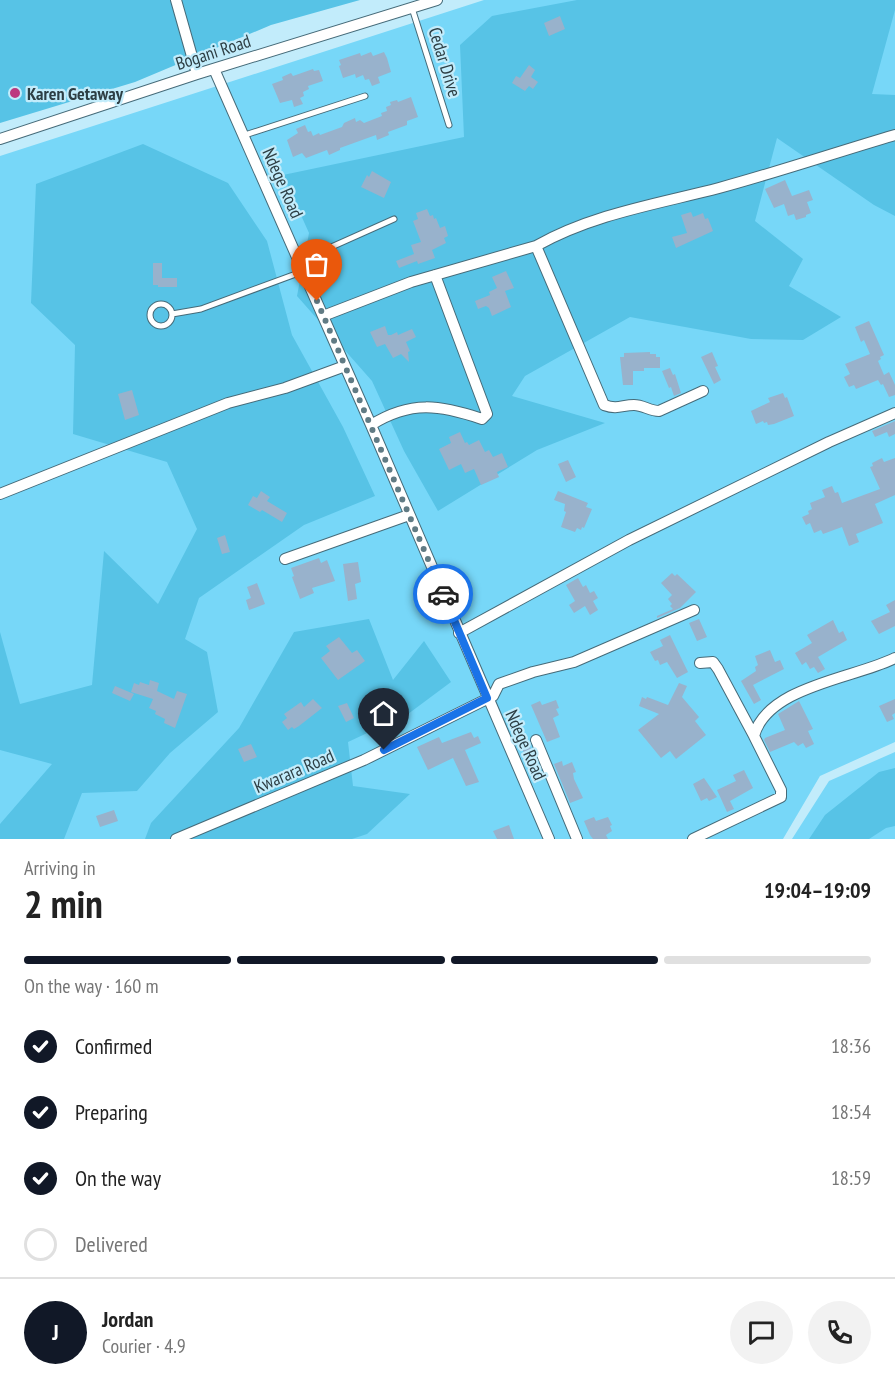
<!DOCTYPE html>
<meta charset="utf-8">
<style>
:root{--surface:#fff;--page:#f2f2f2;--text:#222;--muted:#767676;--line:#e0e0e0;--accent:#111827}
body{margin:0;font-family:"PT Sans Narrow",sans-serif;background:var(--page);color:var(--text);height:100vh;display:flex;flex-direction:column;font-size:22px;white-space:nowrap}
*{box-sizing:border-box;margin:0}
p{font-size:20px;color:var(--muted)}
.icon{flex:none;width:33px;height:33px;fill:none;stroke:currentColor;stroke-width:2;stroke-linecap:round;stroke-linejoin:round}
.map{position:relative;height:839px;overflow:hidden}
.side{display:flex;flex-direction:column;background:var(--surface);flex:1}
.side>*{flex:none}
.pin{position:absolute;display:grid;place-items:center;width:51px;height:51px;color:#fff;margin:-62px -26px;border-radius:50% 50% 50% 0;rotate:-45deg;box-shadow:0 0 6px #0007}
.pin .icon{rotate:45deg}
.courier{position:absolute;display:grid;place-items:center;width:60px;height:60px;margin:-30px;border:4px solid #1a73e8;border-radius:50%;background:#fff;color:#222;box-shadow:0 2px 8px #0007}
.headline em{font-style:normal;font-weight:700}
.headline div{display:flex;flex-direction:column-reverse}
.headline{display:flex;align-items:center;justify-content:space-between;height:102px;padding:0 24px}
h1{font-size:39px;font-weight:700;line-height:45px}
.bar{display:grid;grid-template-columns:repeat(4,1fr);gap:9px 6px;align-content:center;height:72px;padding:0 24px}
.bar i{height:8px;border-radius:4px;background:var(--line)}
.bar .selected{background:var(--accent)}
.bar p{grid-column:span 4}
.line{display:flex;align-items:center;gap:15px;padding:0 24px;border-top:2px solid var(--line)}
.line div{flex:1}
.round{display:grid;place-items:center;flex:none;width:63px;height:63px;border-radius:32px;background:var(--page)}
ol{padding:0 24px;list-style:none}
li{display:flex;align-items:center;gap:18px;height:66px}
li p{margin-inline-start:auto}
li .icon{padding:6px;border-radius:50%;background:var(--accent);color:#fff;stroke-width:4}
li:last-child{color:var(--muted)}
li i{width:33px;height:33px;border:3px solid var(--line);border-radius:50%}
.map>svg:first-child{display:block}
</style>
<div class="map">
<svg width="895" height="839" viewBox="0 0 895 839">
<rect width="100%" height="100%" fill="#c2ecfb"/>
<!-- green -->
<path fill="#77d7f8" d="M484 0H895V742L820 776 783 839H0V156Z
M895 752V839H792L829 781Z"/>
<!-- forest -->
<path fill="#57c3e6" d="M0 0H360L271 25 135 82 0 123Z
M577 0H895V10L872 94 895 95V216L874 205 777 138 755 221 803 259 789 286 841 317 803 340 751 339 630 317 525 376 512 396 605 423 537 450 438 511 404 451 372 381 297 296 309 233 283 175 464 137 460 45 492 16Z
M143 144 228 183 267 241 292 335 343 427 375 496 304 525 199 598 185 639 207 652 218 712 170 753 137 791 82 793 64 839H0V824L52 764 0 750V632L20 704 92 685 104 551 158 604 197 529 167 462 73 434 75 345 31 303 36 184Z
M369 619 393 680 424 641 451 682 408 714 348 742 353 786 410 794 367 834 352 839H145L151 823 239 728 294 632Z
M895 768V826L886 828 869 839H809L825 815 879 772Z"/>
<!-- building -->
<path fill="#98b2cc" d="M560 16 565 29 549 36 544 23Z
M371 52 373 56 384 52 387 58 391 72 378 77 380 83 372 86 369 79 365 80 363 75 356 78 355 74 343 78 339 66 341 65 339 60 360 53 361 56Z
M529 65 535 70 531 77 538 82 533 89 529 86 525 91 512 83 516 76 520 78Z
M313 69 314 71 319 70 323 81 308 86 309 89 303 92 304 96 300 98 303 104 294 107 292 100 280 103 272 84 283 80 282 77 291 73 293 76Z
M411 97 418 117 407 121V125L388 132 389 135 377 140 376 135 340 148V150L329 155 327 150 306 158 302 153 293 157 287 140 298 133 296 129 305 125 308 132 311 131 313 136 319 133 320 135 342 127 344 123 355 118 356 122 360 120 364 123 382 116 381 113 387 111 386 107 391 105 390 102 397 100 398 102Z
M372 171 391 182 384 198 361 187 367 175 369 177Z
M785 180 792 196 809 190 813 200 807 202 811 213 806 215V217L796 220 794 214 788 216 784 204 774 208 765 189Z
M427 209 430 216 433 215 434 219 436 218 440 228 445 226 448 236 444 238 446 243 432 250 435 258 418 264 417 261 399 268 396 261 414 254 411 245 421 242 413 221 418 219 416 213Z
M691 212 693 217 703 213 705 219 708 218 713 231 676 248 672 237 687 233 681 215Z
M153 263H162V278H177V287H158V285H153Z
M506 271 514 288 505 291 511 307 492 316 489 308 486 306 478 309 475 301 490 295 489 292 497 288 492 277Z
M869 321 884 355 880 357 881 359 878 361 884 375 889 372 895 385V395L889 397 883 384 881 385 878 380 856 389 854 385 849 387 844 377 850 374 845 364 870 354 864 340 861 342 855 327Z
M385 326 388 335H391L397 332 398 335 412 329 416 337 406 342 410 351 408 352 409 362 401 354 393 358 385 344 377 347 370 332Z
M650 352V354H656V357H660V368H644V371H633V385H623L620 357H624V353Z
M712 352 718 366 715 367 721 380 714 384 701 357Z
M670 368 673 375 675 374 681 393 674 396 671 387 669 388 662 371Z
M132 390 139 415 125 420 118 394Z
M783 393 785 398 787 397 794 416 774 424 768 425 767 422 764 423 763 421 756 424 751 411 770 402 768 398Z
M895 421V434L889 437 887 432 875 437 872 431Z
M460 432 465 443 467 442 469 445 479 440 485 452 489 450 493 457 502 453 508 467 497 472 499 477 481 485 474 469 465 473 461 464 449 470 439 449 451 443 449 437Z
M882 458 884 462 895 458V495L875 504 883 523 856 534 859 542 849 546 842 527 823 534 821 530 814 533 810 523 806 525 802 517 809 514 808 511 812 509 810 503 825 497 822 490 832 486 835 493 838 492 842 503 880 489 870 467 873 466 872 463Z
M568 460 576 477 566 482 558 464Z
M261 491 270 497 267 501 287 513 282 522 262 510 260 512 248 505 253 496 257 498Z
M558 491 588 503 586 507 592 509 584 528 582 527 581 530 577 528 575 532 561 527 566 512 564 511 565 504 554 500Z
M225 535 230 552 222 554 217 538Z
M319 558 321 563 327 560 335 581 312 588 314 593 300 599 292 577 294 576 291 568Z
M358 562 361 582 355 584 357 599 348 601 343 564Z
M672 573 675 576 677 574 696 592 680 608 657 618V616L673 609 670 606 672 604 668 599 672 595 661 583Z
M578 578 583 587 586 585 590 593 594 591 598 598 593 601 598 610 590 615 585 606 574 613 569 605 575 601 566 585Z
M257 583 265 604 249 610 246 600 251 598 247 587Z
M895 600V626L879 634 871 621 890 612 886 605Z
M699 619 707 637 697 641 689 623Z
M833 620 839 633 843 631 847 640 818 657 825 669 818 673 814 667 810 669 806 662 802 665 795 653 812 643 807 635Z
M670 635 688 672 677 678 667 662 660 665 658 660 655 661 650 652 663 646 660 640Z
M339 637 352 653 357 650 365 661 338 680 321 658 330 651 326 646Z
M770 650 775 662 780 660 784 669 753 685 761 700 754 704 741 681 756 671 755 667 758 665 755 656Z
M150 680 159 683 157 691 174 699 177 691 187 694 175 728 164 723 165 719 155 714 156 711 149 708 153 699 131 692 134 683 139 685 140 682 149 685Z
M679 683 687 686 682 697 699 717 695 721 706 735 676 759 670 751 661 758 638 730 659 714 639 706 642 697 646 699 647 697 668 705Z
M115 686 134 694 130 701 112 693Z
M313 699 322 708 299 726 294 729 292 727 288 730 282 722 287 718 284 714 301 702 304 707Z
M895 699V713L892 715 894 719 887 722 879 706Z
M556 700 559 708 556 709 559 715 553 718 560 737 547 742 531 705 540 701 542 705Z
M799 701 813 729 808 731 814 744 806 748 803 743 798 746 794 742 770 752 764 740 765 738 785 730 778 714Z
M347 703 354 718 346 722 338 706Z
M471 732 474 738 478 736 481 743 465 750 479 782 466 786 453 758 428 770 417 747 439 737 442 743Z
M524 733 533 754 526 757 516 736Z
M251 744 257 757 244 762 238 749Z
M562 761 563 766 572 762 576 772 573 773 574 779 583 798 570 803 554 764Z
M744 770 753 788 730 801 734 809 727 812 717 790 736 781 733 775Z
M704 778 717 797 709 801 707 798 701 801 693 784Z
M114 810 118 821 100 827 96 816Z
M594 817 596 821 608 817 612 825 610 826 612 831 606 835 608 839H593L590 835 584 821Z
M509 825 514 839H497L493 831Z"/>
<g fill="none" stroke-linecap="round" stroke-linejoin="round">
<!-- service casing -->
<g stroke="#466b79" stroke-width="7">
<path id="service" d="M412 8 449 125
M245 135 365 96
M300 261 394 219
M150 315a11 11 0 1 1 22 0a11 11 0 1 1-22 0Z
M172 314 201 309 304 271"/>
</g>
<!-- minor casing -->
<g stroke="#466b79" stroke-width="12">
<path id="minor" d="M176 0 197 74
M214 69 371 425 549 839
M0 139 197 74 437 0
M323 316 411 282 536 246
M703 391 659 411C650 411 643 405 634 405 622 405 618 410 604 405L536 246C593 214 657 204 719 188 778 172 837 152 895 135
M371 425C411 400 440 405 482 419L487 414 435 275
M0 494 228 403 285 388 345 366
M285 559 409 515
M459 633 629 540 829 442 895 413
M700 663 713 662 718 669 754 736
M536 740 577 839
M176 839 364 760 493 696 499 684 533 672 574 662 694 610
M693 839 781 797V790L754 736C767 686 856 678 895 658"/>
</g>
<!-- service -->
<use href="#service" stroke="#fff" stroke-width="5"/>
<!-- minor -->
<use href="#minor" stroke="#fff" stroke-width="10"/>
</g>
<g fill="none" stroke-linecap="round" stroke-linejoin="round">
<!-- done -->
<path stroke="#617b84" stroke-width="6" stroke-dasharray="0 10.8" d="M317 301 443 594"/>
<!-- route -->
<path stroke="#1a73e8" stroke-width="8" d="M384 750 487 698 443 594"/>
</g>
<!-- markers -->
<circle fill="#bc387e" stroke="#c2ecfb" stroke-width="2" cx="15" cy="93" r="6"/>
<g text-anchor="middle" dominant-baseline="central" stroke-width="4.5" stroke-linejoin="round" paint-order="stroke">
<!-- street labels -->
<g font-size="18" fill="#2d3e44" stroke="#c2ecfb">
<text transform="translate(213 52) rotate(-18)">Bogani Road</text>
<text transform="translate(445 62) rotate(73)">Cedar Drive</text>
<text transform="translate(283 183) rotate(66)">Ndege Road</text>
<text transform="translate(526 745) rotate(66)">Ndege Road</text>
<text transform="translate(294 771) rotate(-23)">Kwarara Road</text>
</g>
<!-- poi labels -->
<g font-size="18" font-weight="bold" fill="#2d3e44" stroke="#c2ecfb" text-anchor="start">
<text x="27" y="93">Karen Getaway</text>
</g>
</g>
</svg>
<div class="pin" style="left:317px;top:301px;background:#ea580c"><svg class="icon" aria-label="bag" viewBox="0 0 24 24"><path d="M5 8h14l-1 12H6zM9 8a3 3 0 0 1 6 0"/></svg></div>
<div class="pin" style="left:384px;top:750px;background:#1f2937"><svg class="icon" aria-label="home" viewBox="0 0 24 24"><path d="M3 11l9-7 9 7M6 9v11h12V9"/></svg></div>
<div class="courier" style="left:443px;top:594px"><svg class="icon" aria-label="car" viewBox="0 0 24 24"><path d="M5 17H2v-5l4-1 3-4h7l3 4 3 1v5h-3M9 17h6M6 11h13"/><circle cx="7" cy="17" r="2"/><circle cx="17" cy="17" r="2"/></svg></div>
</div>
<section class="side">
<div class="headline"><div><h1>2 min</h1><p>Arriving in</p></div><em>19:04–19:09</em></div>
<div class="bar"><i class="selected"></i><i class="selected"></i><i class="selected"></i><i></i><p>On the way · 160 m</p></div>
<ol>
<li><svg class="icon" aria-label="check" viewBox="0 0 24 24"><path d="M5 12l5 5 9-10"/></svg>Confirmed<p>18:36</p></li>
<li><svg class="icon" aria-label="check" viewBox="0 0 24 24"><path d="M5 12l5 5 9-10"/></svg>Preparing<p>18:54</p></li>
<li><svg class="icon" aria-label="check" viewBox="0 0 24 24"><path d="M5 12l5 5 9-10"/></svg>On the way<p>18:59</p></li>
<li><i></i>Delivered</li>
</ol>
<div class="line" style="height:108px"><b class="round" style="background:var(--accent);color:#fff">J</b><div><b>Jordan</b><p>Courier · 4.9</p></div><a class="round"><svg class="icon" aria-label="chat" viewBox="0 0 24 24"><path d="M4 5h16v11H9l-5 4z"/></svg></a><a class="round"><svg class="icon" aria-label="phone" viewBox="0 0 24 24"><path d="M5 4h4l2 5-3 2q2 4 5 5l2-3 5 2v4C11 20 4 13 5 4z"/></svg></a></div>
</section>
